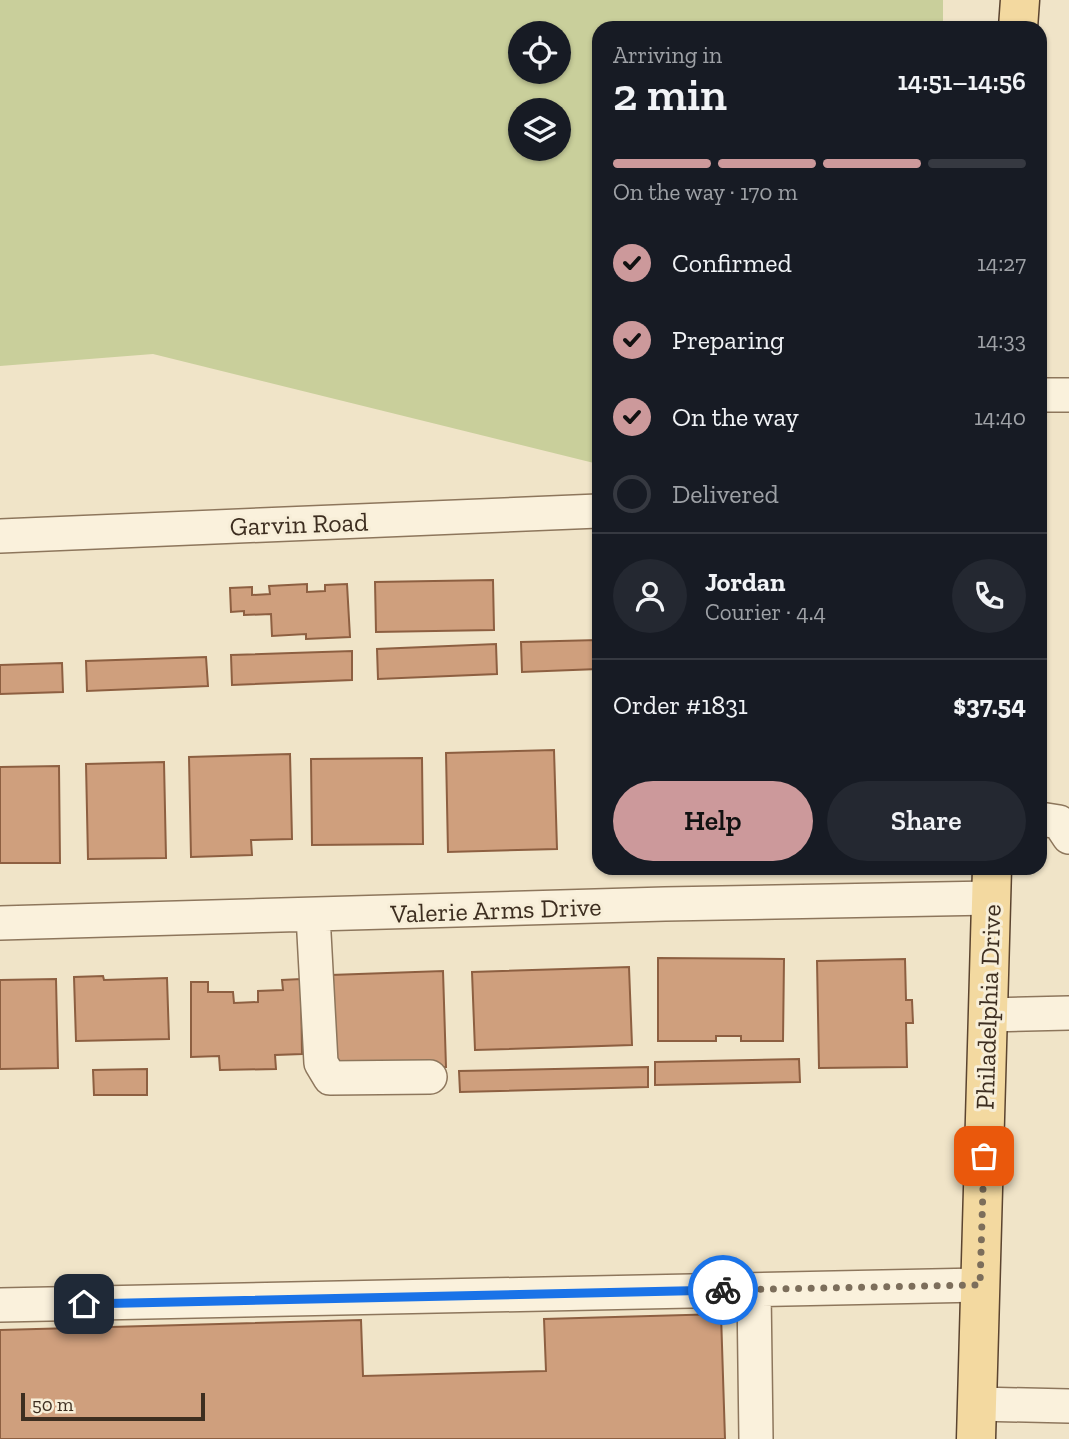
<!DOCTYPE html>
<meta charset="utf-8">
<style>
:root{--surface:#171b24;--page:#242831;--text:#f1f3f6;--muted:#9ea1a6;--line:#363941;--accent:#cc999b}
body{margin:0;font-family:"Zilla Slab",serif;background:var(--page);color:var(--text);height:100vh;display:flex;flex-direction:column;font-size:26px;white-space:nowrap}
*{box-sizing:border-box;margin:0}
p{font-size:23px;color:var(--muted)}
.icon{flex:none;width:38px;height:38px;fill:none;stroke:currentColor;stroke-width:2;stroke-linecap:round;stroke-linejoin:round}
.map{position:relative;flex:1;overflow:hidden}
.sheet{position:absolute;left:592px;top:21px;width:455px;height:854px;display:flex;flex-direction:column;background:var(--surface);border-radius:21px;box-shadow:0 2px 5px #0004}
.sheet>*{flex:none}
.tools{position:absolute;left:508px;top:21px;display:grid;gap:14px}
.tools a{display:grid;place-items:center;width:63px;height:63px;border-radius:50%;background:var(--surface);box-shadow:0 2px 5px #0004;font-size:35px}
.scale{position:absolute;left:21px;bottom:18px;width:184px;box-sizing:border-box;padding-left:7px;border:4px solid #3d2e20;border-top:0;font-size:19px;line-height:24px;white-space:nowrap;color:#3d2e20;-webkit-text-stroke:5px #f7eed8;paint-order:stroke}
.pin{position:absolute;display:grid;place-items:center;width:60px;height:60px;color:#fff;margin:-30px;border-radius:14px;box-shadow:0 4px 10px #0006}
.courier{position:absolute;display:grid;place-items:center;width:70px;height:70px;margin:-35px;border:5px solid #1a73e8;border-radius:50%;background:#fff;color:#222;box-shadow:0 2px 9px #0007}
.summary em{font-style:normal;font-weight:600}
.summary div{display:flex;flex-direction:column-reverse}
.summary{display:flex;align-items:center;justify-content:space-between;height:119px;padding:0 21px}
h1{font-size:46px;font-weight:600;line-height:52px}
.bar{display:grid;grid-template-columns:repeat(4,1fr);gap:10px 7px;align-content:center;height:84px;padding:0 21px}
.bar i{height:9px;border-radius:5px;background:var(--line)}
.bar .on{background:var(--accent)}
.bar p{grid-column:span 4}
.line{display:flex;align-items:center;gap:18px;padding:0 21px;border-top:2px solid var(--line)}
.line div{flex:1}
.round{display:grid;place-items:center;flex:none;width:74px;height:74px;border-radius:37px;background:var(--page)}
ol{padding:0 21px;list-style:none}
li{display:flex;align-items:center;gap:21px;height:77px}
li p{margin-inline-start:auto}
li .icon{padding:7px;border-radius:50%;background:var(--accent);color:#111;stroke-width:4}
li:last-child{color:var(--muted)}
li i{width:38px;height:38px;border:4px solid var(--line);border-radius:50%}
.action{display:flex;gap:14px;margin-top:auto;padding:14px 21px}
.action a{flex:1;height:80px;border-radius:42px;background:var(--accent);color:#111;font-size:28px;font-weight:600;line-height:80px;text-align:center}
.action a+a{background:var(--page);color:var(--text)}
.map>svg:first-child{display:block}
</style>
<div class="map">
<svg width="1069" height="1439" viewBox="0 0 1069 1439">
<rect width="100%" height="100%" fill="#f0e4c8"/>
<!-- green -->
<path fill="#c9cf9b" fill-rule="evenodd" d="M0 0H943V28H598V464L153 354 0 366ZM520 33H558V72H520ZM520 110H558V149H520Z"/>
<!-- building -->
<path fill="#cf9f7d" stroke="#8d5f41" stroke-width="2" d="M493 580 494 630 376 632 375 582Z
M307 584V592L325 591V585L347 584 350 637 306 639V634L272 636 271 614 244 615V611L231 612 230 588 252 587V595L270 594 269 586Z
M598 640V669L522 672 521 642Z
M496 644 497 674 378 679 377 649Z
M352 651V680L232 685 231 655Z
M206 657 208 686 87 691 86 661Z
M62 663 63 692 0 694V665Z
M554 750 557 849 448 852 446 753Z
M290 754 292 839 251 840 252 855 191 857 189 757Z
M422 758 423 844 312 845 311 759Z
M164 762 166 858 88 859 86 764Z
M59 766 60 863H0V767Z
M658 958 784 959 783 1041H741V1036H716V1041H658Z
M905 959 906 1000H912L913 1023H906L907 1067 819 1068 817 961Z
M629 967 632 1045 475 1050 472 972Z
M443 971 446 1067 333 1070 331 975Z
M103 976 104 980 167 978 169 1039 76 1041 74 977Z
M56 979 58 1068 0 1069V980Z
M301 979 302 1054 275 1055 276 1069 220 1070 219 1056 191 1057V982H208V992H233L234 1003 258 1002V991L283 990 282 980Z
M799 1059 800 1082 655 1085V1062Z
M648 1067V1087L460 1092 459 1071Z
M147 1069V1095H94L93 1070Z
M721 1314 725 1439H0V1330L361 1320 363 1376 546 1371 544 1319Z"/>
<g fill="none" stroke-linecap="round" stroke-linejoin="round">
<!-- minor casing -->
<g stroke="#8d765c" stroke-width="36">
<path id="minor" d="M1040 395H1069
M0 536 598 511
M1040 819 1059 822 1069 837
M313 915 321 1063 330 1078 430 1077
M0 923 665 904 991 898
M989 1015 1069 1013
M754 1290 756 1439
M0 1305 980 1285
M977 1404 1069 1406"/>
</g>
<!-- major casing -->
<g stroke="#5b4430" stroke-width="41">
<path id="major" d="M1018 28 1020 0
M976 1439 992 868"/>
</g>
<!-- minor -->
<use href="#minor" stroke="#faf1dc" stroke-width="33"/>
<!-- major -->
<use href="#major" stroke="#f3d9a0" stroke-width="38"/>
</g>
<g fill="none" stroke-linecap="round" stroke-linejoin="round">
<!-- done -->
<path stroke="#7c6e5b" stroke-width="7" stroke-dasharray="0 12.6" d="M723 1290 980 1285 984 1156"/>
<!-- route -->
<path stroke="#1a73e8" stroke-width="9" d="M84 1304 723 1290"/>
</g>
<g text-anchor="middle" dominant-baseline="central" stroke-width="6" stroke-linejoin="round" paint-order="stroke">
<!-- street labels -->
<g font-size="26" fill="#3d2e20" stroke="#f7eed8">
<text transform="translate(299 524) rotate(-2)">Garvin Road</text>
<text transform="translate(496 910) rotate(-2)">Valerie Arms Drive</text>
<text transform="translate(988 1007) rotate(-88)">Philadelphia Drive</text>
</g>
</g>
</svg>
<div class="tools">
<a><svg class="icon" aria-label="locate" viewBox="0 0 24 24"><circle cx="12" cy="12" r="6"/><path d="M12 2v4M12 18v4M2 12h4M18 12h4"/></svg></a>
<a><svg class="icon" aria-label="layers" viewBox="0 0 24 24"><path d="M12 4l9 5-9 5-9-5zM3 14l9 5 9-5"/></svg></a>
</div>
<div class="scale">50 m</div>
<div class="pin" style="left:984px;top:1156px;background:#ea580c"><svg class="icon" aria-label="bag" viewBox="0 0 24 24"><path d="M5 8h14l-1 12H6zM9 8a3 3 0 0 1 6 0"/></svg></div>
<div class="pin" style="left:84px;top:1304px;background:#1f2937"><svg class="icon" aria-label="home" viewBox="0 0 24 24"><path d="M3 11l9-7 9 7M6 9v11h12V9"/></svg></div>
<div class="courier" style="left:723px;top:1290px"><svg class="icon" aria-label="bike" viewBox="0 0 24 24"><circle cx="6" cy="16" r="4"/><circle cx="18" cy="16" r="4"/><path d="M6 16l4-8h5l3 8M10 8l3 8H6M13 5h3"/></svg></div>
<section class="sheet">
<div class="summary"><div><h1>2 min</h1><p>Arriving in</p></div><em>14:51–14:56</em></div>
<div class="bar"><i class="on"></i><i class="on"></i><i class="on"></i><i></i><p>On the way · 170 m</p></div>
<ol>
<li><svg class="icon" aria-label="check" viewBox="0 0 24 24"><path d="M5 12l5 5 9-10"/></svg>Confirmed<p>14:27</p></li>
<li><svg class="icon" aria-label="check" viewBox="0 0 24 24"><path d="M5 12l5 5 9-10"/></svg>Preparing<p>14:33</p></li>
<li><svg class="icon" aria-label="check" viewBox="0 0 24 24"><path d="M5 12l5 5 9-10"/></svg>On the way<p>14:40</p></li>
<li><i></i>Delivered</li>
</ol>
<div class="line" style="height:126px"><a class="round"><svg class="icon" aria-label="person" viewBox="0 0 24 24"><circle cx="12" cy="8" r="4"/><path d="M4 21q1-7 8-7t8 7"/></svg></a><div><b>Jordan</b><p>Courier · 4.4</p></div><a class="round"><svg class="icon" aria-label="phone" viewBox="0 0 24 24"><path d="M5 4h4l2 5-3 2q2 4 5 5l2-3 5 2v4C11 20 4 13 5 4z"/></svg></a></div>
<div class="line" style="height:91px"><div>Order #1831</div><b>$37.54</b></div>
<div class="action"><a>Help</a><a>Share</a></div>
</section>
</div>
